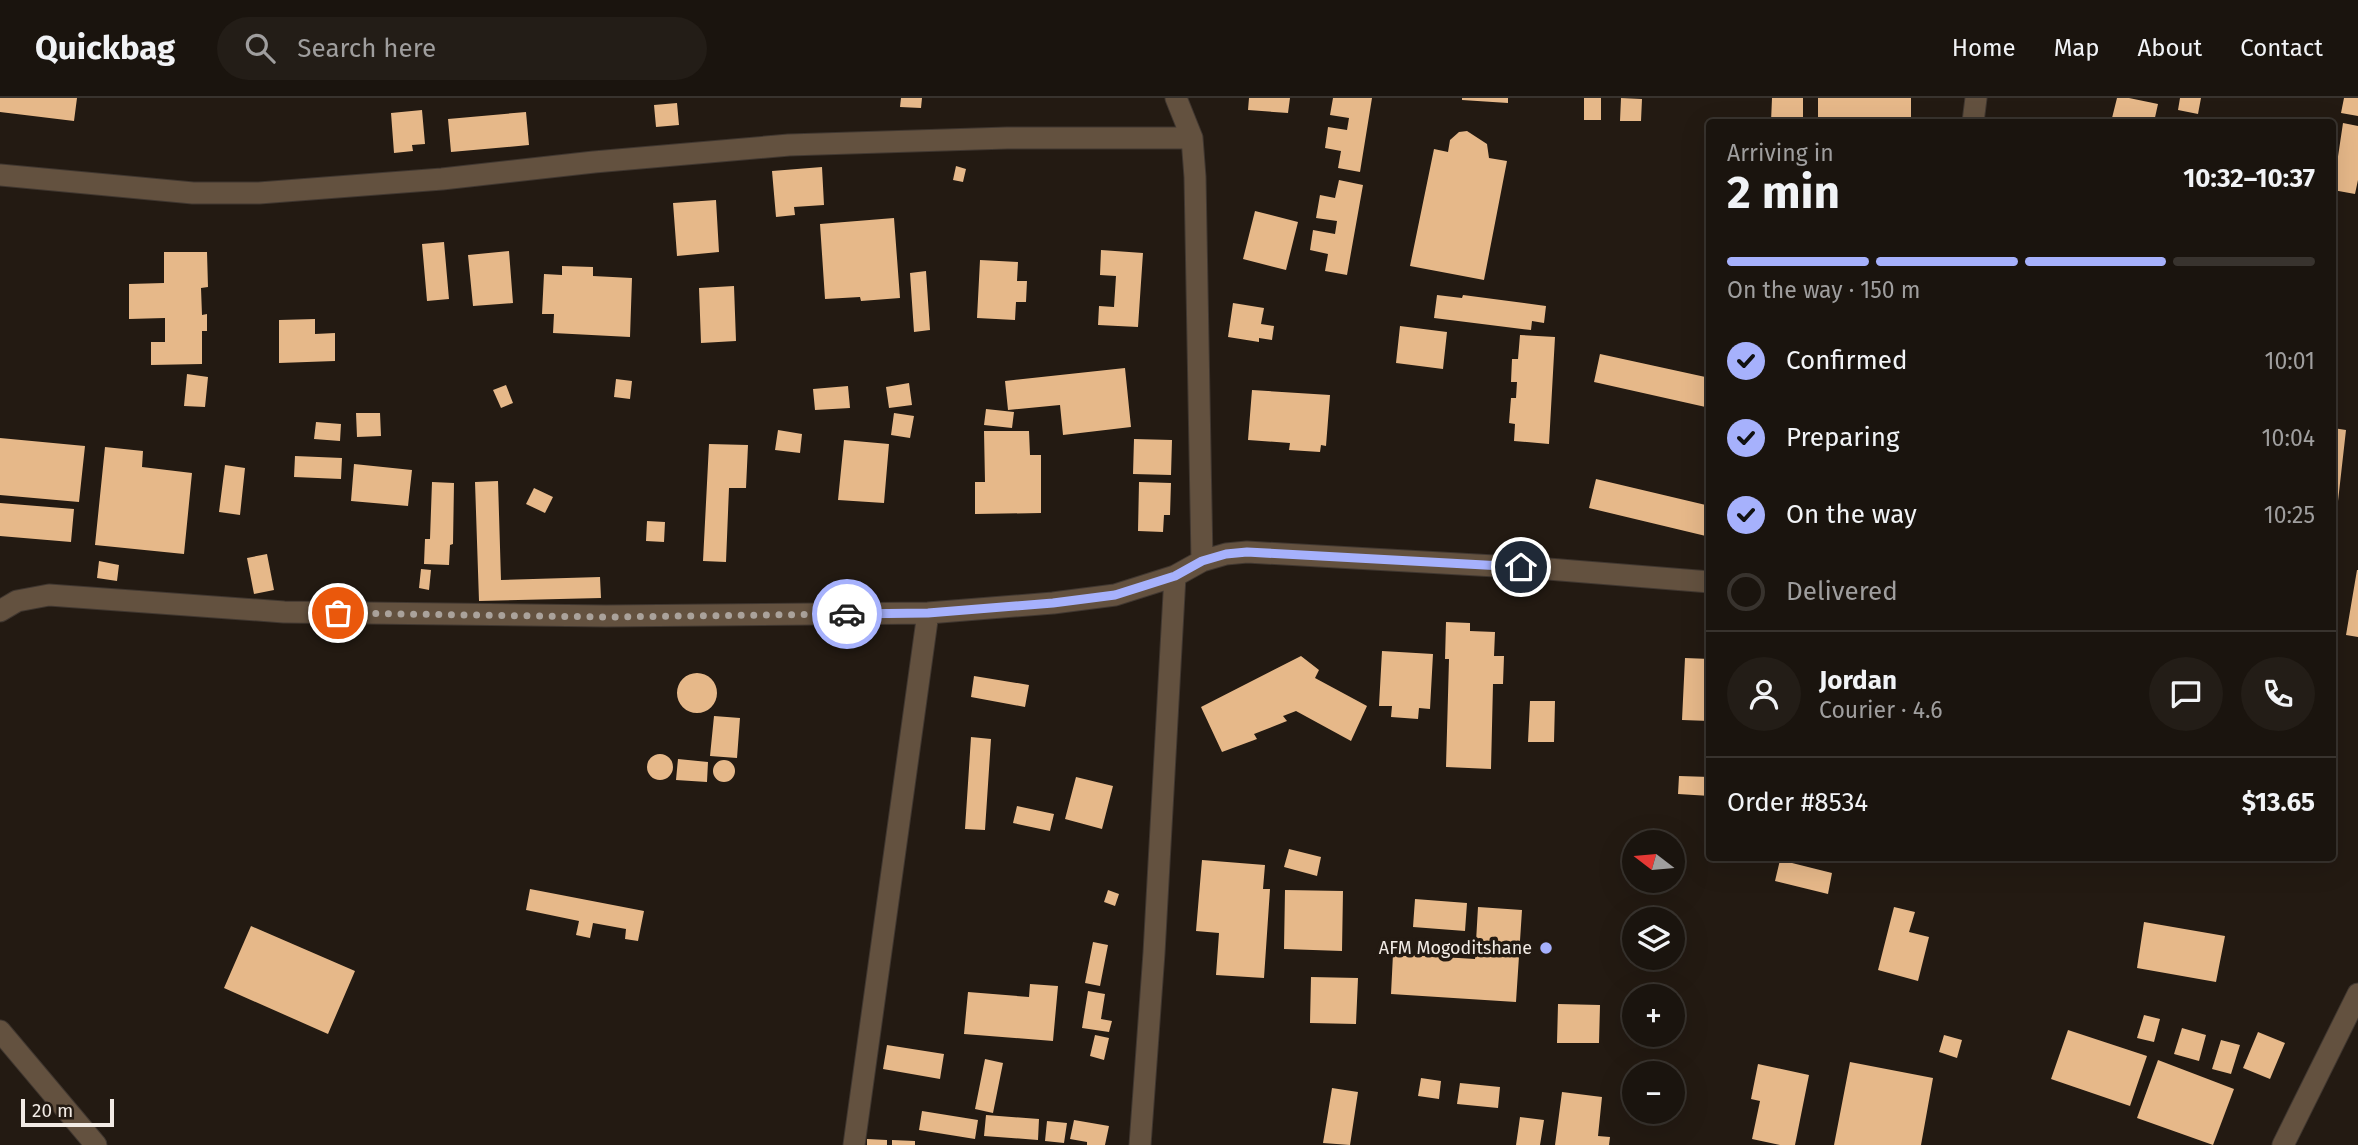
<!DOCTYPE html>
<meta charset="utf-8">
<style>
:root{--surface:#1a140e;--page:#231d17;--text:#f1f3f6;--muted:#9f9e9e;--line:#38332e;--accent:#a6b1fc}
body{margin:0;font-family:"Fira Sans",sans-serif;background:var(--page);color:var(--text);height:100vh;display:flex;flex-direction:column;font-size:26px;white-space:nowrap}
*{box-sizing:border-box;margin:0}
p{font-size:23px;color:var(--muted)}
.icon{flex:none;width:38px;height:38px;fill:none;stroke:currentColor;stroke-width:2;stroke-linecap:round;stroke-linejoin:round}
.map{position:relative;flex:1;overflow:hidden}
.side{position:absolute;left:1706px;top:21px;width:630px;height:742px;display:flex;flex-direction:column;background:var(--surface);border-radius:7px;box-shadow:0 7px 28px #0002,0 0 0 2px var(--line)}
.side>*{flex:none}
.needle{width:46px;rotate:286deg}
.buttons{position:absolute;left:1622px;top:732px;display:grid;gap:14px}
.buttons a{display:grid;place-items:center;width:63px;height:63px;border-radius:50%;background:var(--surface);box-shadow:0 7px 28px #0002,0 0 0 2px var(--line);font-size:35px}
.scale{position:absolute;left:21px;bottom:18px;width:93px;box-sizing:border-box;padding-left:7px;border:4px solid #f2ebe5;border-top:0;font-size:19px;line-height:24px;white-space:nowrap;color:#f2ebe5;-webkit-text-stroke:5px #231a12;paint-order:stroke}
.pin{position:absolute;display:grid;place-items:center;width:60px;height:60px;color:#fff;margin:-30px;border:4px solid #fff;border-radius:50%;box-shadow:0 2px 7px #0007}
.courier{position:absolute;display:grid;place-items:center;width:70px;height:70px;margin:-35px;border:5px solid #a6b1fc;border-radius:50%;background:#fff;color:#222;box-shadow:0 2px 9px #0007}
.headline em{font-style:normal;font-weight:700}
.headline div{display:flex;flex-direction:column-reverse}
.headline{display:flex;align-items:center;justify-content:space-between;height:119px;padding:0 21px}
h1{font-size:46px;font-weight:700;line-height:52px}
.bar{display:grid;grid-template-columns:repeat(4,1fr);gap:10px 7px;align-content:center;height:84px;padding:0 21px}
.bar i{height:9px;border-radius:5px;background:var(--line)}
.bar .current{background:var(--accent)}
.bar p{grid-column:span 4}
.line{display:flex;align-items:center;gap:18px;padding:0 21px;border-top:2px solid var(--line)}
.line div{flex:1}
.round{display:grid;place-items:center;flex:none;width:74px;height:74px;border-radius:37px;background:var(--page)}
ol{padding:0 21px;list-style:none}
li{display:flex;align-items:center;gap:21px;height:77px}
li p{margin-inline-start:auto}
li .icon{padding:7px;border-radius:50%;background:var(--accent);color:#111;stroke-width:4}
li:last-child{color:var(--muted)}
li i{width:38px;height:38px;border:4px solid var(--line);border-radius:50%}
header{display:flex;align-items:center;gap:42px;box-sizing:border-box;height:98px;padding:0 35px;background:var(--surface);border-bottom:2px solid var(--line)}
header strong{font-size:33px}
nav{display:flex;gap:38px;margin-inline-start:auto;font-size:24px}
.search{width:490px;height:63px;background:var(--page);display:flex;align-items:center;gap:18px;box-sizing:border-box;padding:0 24px;border-radius:38px;color:var(--muted);font-size:26px}
.map>svg:first-child{display:block}
</style>
<header>
<strong>Quickbag</strong>
<div class="search"><svg class="icon" aria-label="search" viewBox="0 0 24 24"><circle cx="10" cy="10" r="6"/><path d="M15 15l6 6"/></svg>Search here</div>
<nav><a>Home</a><a>Map</a><a>About</a><a>Contact</a></nav>
</header>
<div class="map">
<svg width="2358" height="1047" viewBox="0 0 2358 1047">
<rect width="100%" height="100%" fill="#231a12"/>
<!-- building -->
<path fill="#e6b889" d="M0 0H77L74 23 0 14Z
M901 0H922L921 10 900 9Z
M1249 0H1290L1288 15 1248 12Z
M1333 0H1372L1360 74 1338 70 1341 53 1325 50 1328 29 1347 32 1349 20 1330 17Z
M1462 0H1508V5L1462 2Z
M1584 0H1601V22H1584Z
M1621 0 1642 1 1641 23H1620Z
M1772 0H1803V24H1771Z
M1818 0H1911V24H1818Z
M2117 0H2129L2158 6 2154 24H2111Z
M2180 0H2201L2198 16 2178 12Z
M2344 0H2358V18L2341 15Z
M677 5 679 27 656 29 654 7Z
M422 12 425 46 412 47 413 53 394 55 391 15Z
M526 14 529 47 451 54 448 21Z
M2343 25 2358 28V82L2355 96 2333 92Z
M1467 33 1487 46 1489 60 1507 63 1484 182 1410 168 1434 51 1448 54 1450 42 1459 34Z
M956 68 966 71 963 84 953 82Z
M822 69 824 107 794 109 795 117 776 119 772 73Z
M1339 82 1363 87 1347 177 1325 173 1328 156 1310 152 1313 132 1335 136 1337 123 1316 120 1320 97 1335 100Z
M716 102 719 154 677 158 673 105Z
M1255 113 1298 124 1286 172 1243 161Z
M894 120 900 200 861 203 860 199 825 201 820 126Z
M444 144 449 201 427 203 422 146Z
M1101 152 1143 155 1138 229 1098 227 1099 208 1114 209 1116 178 1100 177Z
M509 153 513 205 473 208 468 157Z
M164 154H207L208 189 201 190 202 217 207 216V233H202V266L151 267V244H165V220L129 221V186L164 185Z
M980 162 1018 164 1017 183H1027L1026 204H1016L1015 222 977 220Z
M562 168 593 169V178L632 180 630 239 553 235 554 216H542L544 176 562 177Z
M926 173 930 232 914 234 910 175Z
M734 188 736 243 701 245 699 190Z
M1437 197 1462 200 1463 197 1546 208 1544 225 1532 223 1531 232 1434 220Z
M1233 205 1264 210 1261 226 1274 228 1272 242 1259 240V244L1228 239Z
M315 221V236L335 235V263L279 265V222Z
M1400 228 1447 234 1443 271 1396 265Z
M1520 237 1555 239 1549 346 1514 343 1515 326 1509 325 1511 300H1516L1517 284H1511L1512 261H1518Z
M1600 256 1710 280V310L1594 284Z
M1125 270 1131 329 1063 337 1060 307 1008 312 1005 283Z
M187 276 208 279 205 309 184 308Z
M616 281 632 283 630 301 614 299Z
M909 285 912 307 889 310 886 289Z
M506 287 513 305 501 310 493 292Z
M848 288 850 310 815 312 813 291Z
M1252 292 1330 297 1326 348 1321 347 1320 354 1289 352 1290 345 1248 342Z
M986 311 1014 314 1012 330 984 327Z
M356 315H380L381 338 357 339Z
M894 315 914 318 910 340 891 337Z
M316 324 341 326 340 343 314 341Z
M2333 330 2346 332 2336 421H2333Z
M778 332 802 336 800 355 775 352Z
M984 333H1029L1030 357H1041V415L975 416V384H985Z
M0 340 85 348 79 404 0 397Z
M1134 341 1172 342 1171 377 1133 376Z
M844 342 889 346 884 405 838 402Z
M709 346 748 347 746 390H729L726 464 703 463Z
M105 349 143 353 142 369 192 375 184 456 95 447Z
M295 358 342 360 341 381 294 379Z
M354 366 412 372 408 408 351 403Z
M225 367 245 370 240 417 219 414Z
M1596 381 1710 408V439L1589 410Z
M498 383 501 482 600 479 601 500 479 503 475 384Z
M432 384 454 385 453 446 450 447 449 467 424 466 425 441H430Z
M1139 384 1171 385 1170 417H1164L1163 434 1138 433Z
M534 390 553 399 545 415 526 406Z
M0 405 74 411 71 444 0 438Z
M647 423 665 424 664 444 646 443Z
M267 456 274 492 254 496 247 460Z
M99 463 119 467 117 483 97 480Z
M421 471 431 472 429 492 419 490Z
M2357 472H2358V539L2346 537Z
M1446 524 1470 525V533L1495 534 1494 558H1504L1503 586H1493L1491 671 1446 669 1449 561H1445Z
M1382 553 1433 556 1430 611 1419 610 1418 621 1391 619 1392 608H1379Z
M1301 558 1319 572 1315 580 1367 608 1351 643 1296 613 1283 618 1287 623 1254 636 1257 641 1222 654 1201 609Z
M1685 560 1710 561V623L1682 622Z
M677 595a20 20 0 1 1 40 0a20 20 0 1 1-40 0Z
M974 578 1029 587 1025 609 971 599Z
M1530 603H1555L1554 644H1528Z
M714 618 740 620 737 660 710 658Z
M971 639 991 641 985 732 965 731Z
M647 669a13 13 0 1 1 26 0a13 13 0 1 1-26 0Z
M678 661 708 664 707 684 676 682Z
M713 673a11 11 0 1 1 22 0a11 11 0 1 1-22 0Z
M1679 678 1710 679V698L1678 696Z
M1076 679 1113 688 1102 731 1065 721Z
M1017 708 1054 716 1050 733 1013 725Z
M1289 751 1321 759 1317 778 1284 769Z
M1202 762 1265 767 1263 791H1270L1264 880 1216 877 1219 835 1196 833Z
M1780 762 1832 775 1828 796 1775 783Z
M530 791 644 813 638 843 625 841 626 831 593 825 590 840 576 837 579 823 526 812Z
M1108 792 1119 796 1115 808 1104 804Z
M1285 792 1343 793 1342 853 1284 851Z
M1415 801 1467 805 1465 833 1413 829Z
M1478 809 1522 812 1516 904 1391 896 1393 856 1475 861Z
M1894 809 1915 814 1909 834 1929 839 1918 883 1878 872Z
M2144 824 2225 838 2216 884 2137 870Z
M251 828 355 873 328 936 224 890Z
M1093 844 1108 847 1100 888 1085 885Z
M1311 879 1358 880 1356 926 1310 925Z
M1030 886 1058 888 1053 943 964 936 968 894 1029 899Z
M1088 893 1105 896 1101 921 1112 923 1109 934 1082 930Z
M1558 906 1600 907 1599 945H1557Z
M2144 917 2160 921 2154 944 2137 940Z
M2182 930 2206 937 2199 963 2174 956Z
M2068 932 2147 958 2130 1008 2051 981Z
M2258 934 2285 945 2270 981 2243 970Z
M1095 937 1109 940 1104 962 1090 958Z
M1944 937 1962 942 1957 960 1939 954Z
M2221 942 2240 947 2231 976 2212 971Z
M887 947 944 956 940 981 883 971Z
M985 961 1003 965 993 1015 975 1011Z
M2158 962 2234 991 2213 1047 2137 1020Z
M1850 964 1933 980 1921 1047H1834Z
M1758 966 1809 977 1795 1047H1780L1752 1041 1760 1003 1751 1001Z
M1421 980 1441 983 1439 1001 1418 998Z
M1460 985 1500 989 1498 1010 1457 1006Z
M1332 990 1358 994 1350 1047 1323 1045Z
M1562 994 1602 999 1598 1038 1610 1039 1609 1047H1555Z
M922 1013 978 1022 975 1041 919 1032Z
M986 1017 1039 1021 1038 1042 984 1038Z
M1520 1019 1544 1022 1540 1047H1516Z
M1074 1022 1109 1028 1105 1047H1087V1044L1070 1041Z
M1047 1023 1067 1025 1064 1045 1045 1043Z
M867 1041 887 1042V1047H867Z
M892 1042 915 1043V1047H892Z"/>
<g fill="none" stroke-linecap="round" stroke-linejoin="round">
<!-- minor casing -->
<g stroke="#403730" stroke-width="23">
<path id="minor" d="M1973 24 1976 0
M0 77 193 95H259L442 81 594 64 789 47 1007 40H1192
M1202 463 1226 456 1247 454 1548 471 1710 484
M0 513 17 503 49 497 284 514 606 518 928 515 1053 505 1115 497 1175 478
M0 933 96 1047
M854 1047 928 515
M1140 1047 1154 855 1175 478 1202 463 1195 79 1192 40 1176 0
M2283 1047 2358 896"/>
</g>
<!-- minor -->
<use href="#minor" stroke="#63513f" stroke-width="21"/>
</g>
<g fill="none" stroke-linecap="round" stroke-linejoin="round">
<!-- done -->
<path stroke="#aaa29b" stroke-width="7" stroke-dasharray="0 12.6" d="M338 515 606 519 847 516"/>
<!-- route -->
<path stroke="#a6b1fc" stroke-width="9" d="M847 516 928 515 1053 505 1115 497 1175 478 1202 463 1226 456 1247 454 1521 469"/>
</g>
<!-- markers -->
<circle fill="#a6b1fc" stroke="#231a12" stroke-width="2.5" cx="1546" cy="850" r="7"/>
<g text-anchor="middle" dominant-baseline="central" stroke-width="7" stroke-linejoin="round" paint-order="stroke">
<!-- poi labels -->
<g font-size="18" fill="#f2ebe5" stroke="#231a12" text-anchor="end">
<text x="1532" y="850">AFM Mogoditshane</text>
</g>
</g>
</svg>
<div class="buttons">
<a><svg class="needle" viewBox="-14 -14 28 28"><path d="M0-13l5 13h-10z" fill="#e53935"/><path d="M0 13l5-13h-10z" fill="#9f9e9e"/></svg></a>
<a><svg class="icon" aria-label="layers" viewBox="0 0 24 24"><path d="M12 4l9 5-9 5-9-5zM3 14l9 5 9-5"/></svg></a>
<a>+</a>
<a>−</a>
</div>
<div class="scale">20 m</div>
<div class="pin" style="left:338px;top:515px;background:#ea580c"><svg class="icon" aria-label="bag" viewBox="0 0 24 24"><path d="M5 8h14l-1 12H6zM9 8a3 3 0 0 1 6 0"/></svg></div>
<div class="pin" style="left:1521px;top:469px;background:#1f2937"><svg class="icon" aria-label="home" viewBox="0 0 24 24"><path d="M3 11l9-7 9 7M6 9v11h12V9"/></svg></div>
<div class="courier" style="left:847px;top:516px"><svg class="icon" aria-label="car" viewBox="0 0 24 24"><path d="M5 17H2v-5l4-1 3-4h7l3 4 3 1v5h-3M9 17h6M6 11h13"/><circle cx="7" cy="17" r="2"/><circle cx="17" cy="17" r="2"/></svg></div>
<section class="side">
<div class="headline"><div><h1>2 min</h1><p>Arriving in</p></div><em>10:32–10:37</em></div>
<div class="bar"><i class="current"></i><i class="current"></i><i class="current"></i><i></i><p>On the way · 150 m</p></div>
<ol>
<li><svg class="icon" aria-label="check" viewBox="0 0 24 24"><path d="M5 12l5 5 9-10"/></svg>Confirmed<p>10:01</p></li>
<li><svg class="icon" aria-label="check" viewBox="0 0 24 24"><path d="M5 12l5 5 9-10"/></svg>Preparing<p>10:04</p></li>
<li><svg class="icon" aria-label="check" viewBox="0 0 24 24"><path d="M5 12l5 5 9-10"/></svg>On the way<p>10:25</p></li>
<li><i></i>Delivered</li>
</ol>
<div class="line" style="height:126px"><a class="round"><svg class="icon" aria-label="person" viewBox="0 0 24 24"><circle cx="12" cy="8" r="4"/><path d="M4 21q1-7 8-7t8 7"/></svg></a><div><b>Jordan</b><p>Courier · 4.6</p></div><a class="round"><svg class="icon" aria-label="chat" viewBox="0 0 24 24"><path d="M4 5h16v11H9l-5 4z"/></svg></a><a class="round"><svg class="icon" aria-label="phone" viewBox="0 0 24 24"><path d="M5 4h4l2 5-3 2q2 4 5 5l2-3 5 2v4C11 20 4 13 5 4z"/></svg></a></div>
<div class="line" style="height:91px"><div>Order #8534</div><b>$13.65</b></div>
</section>
</div>
